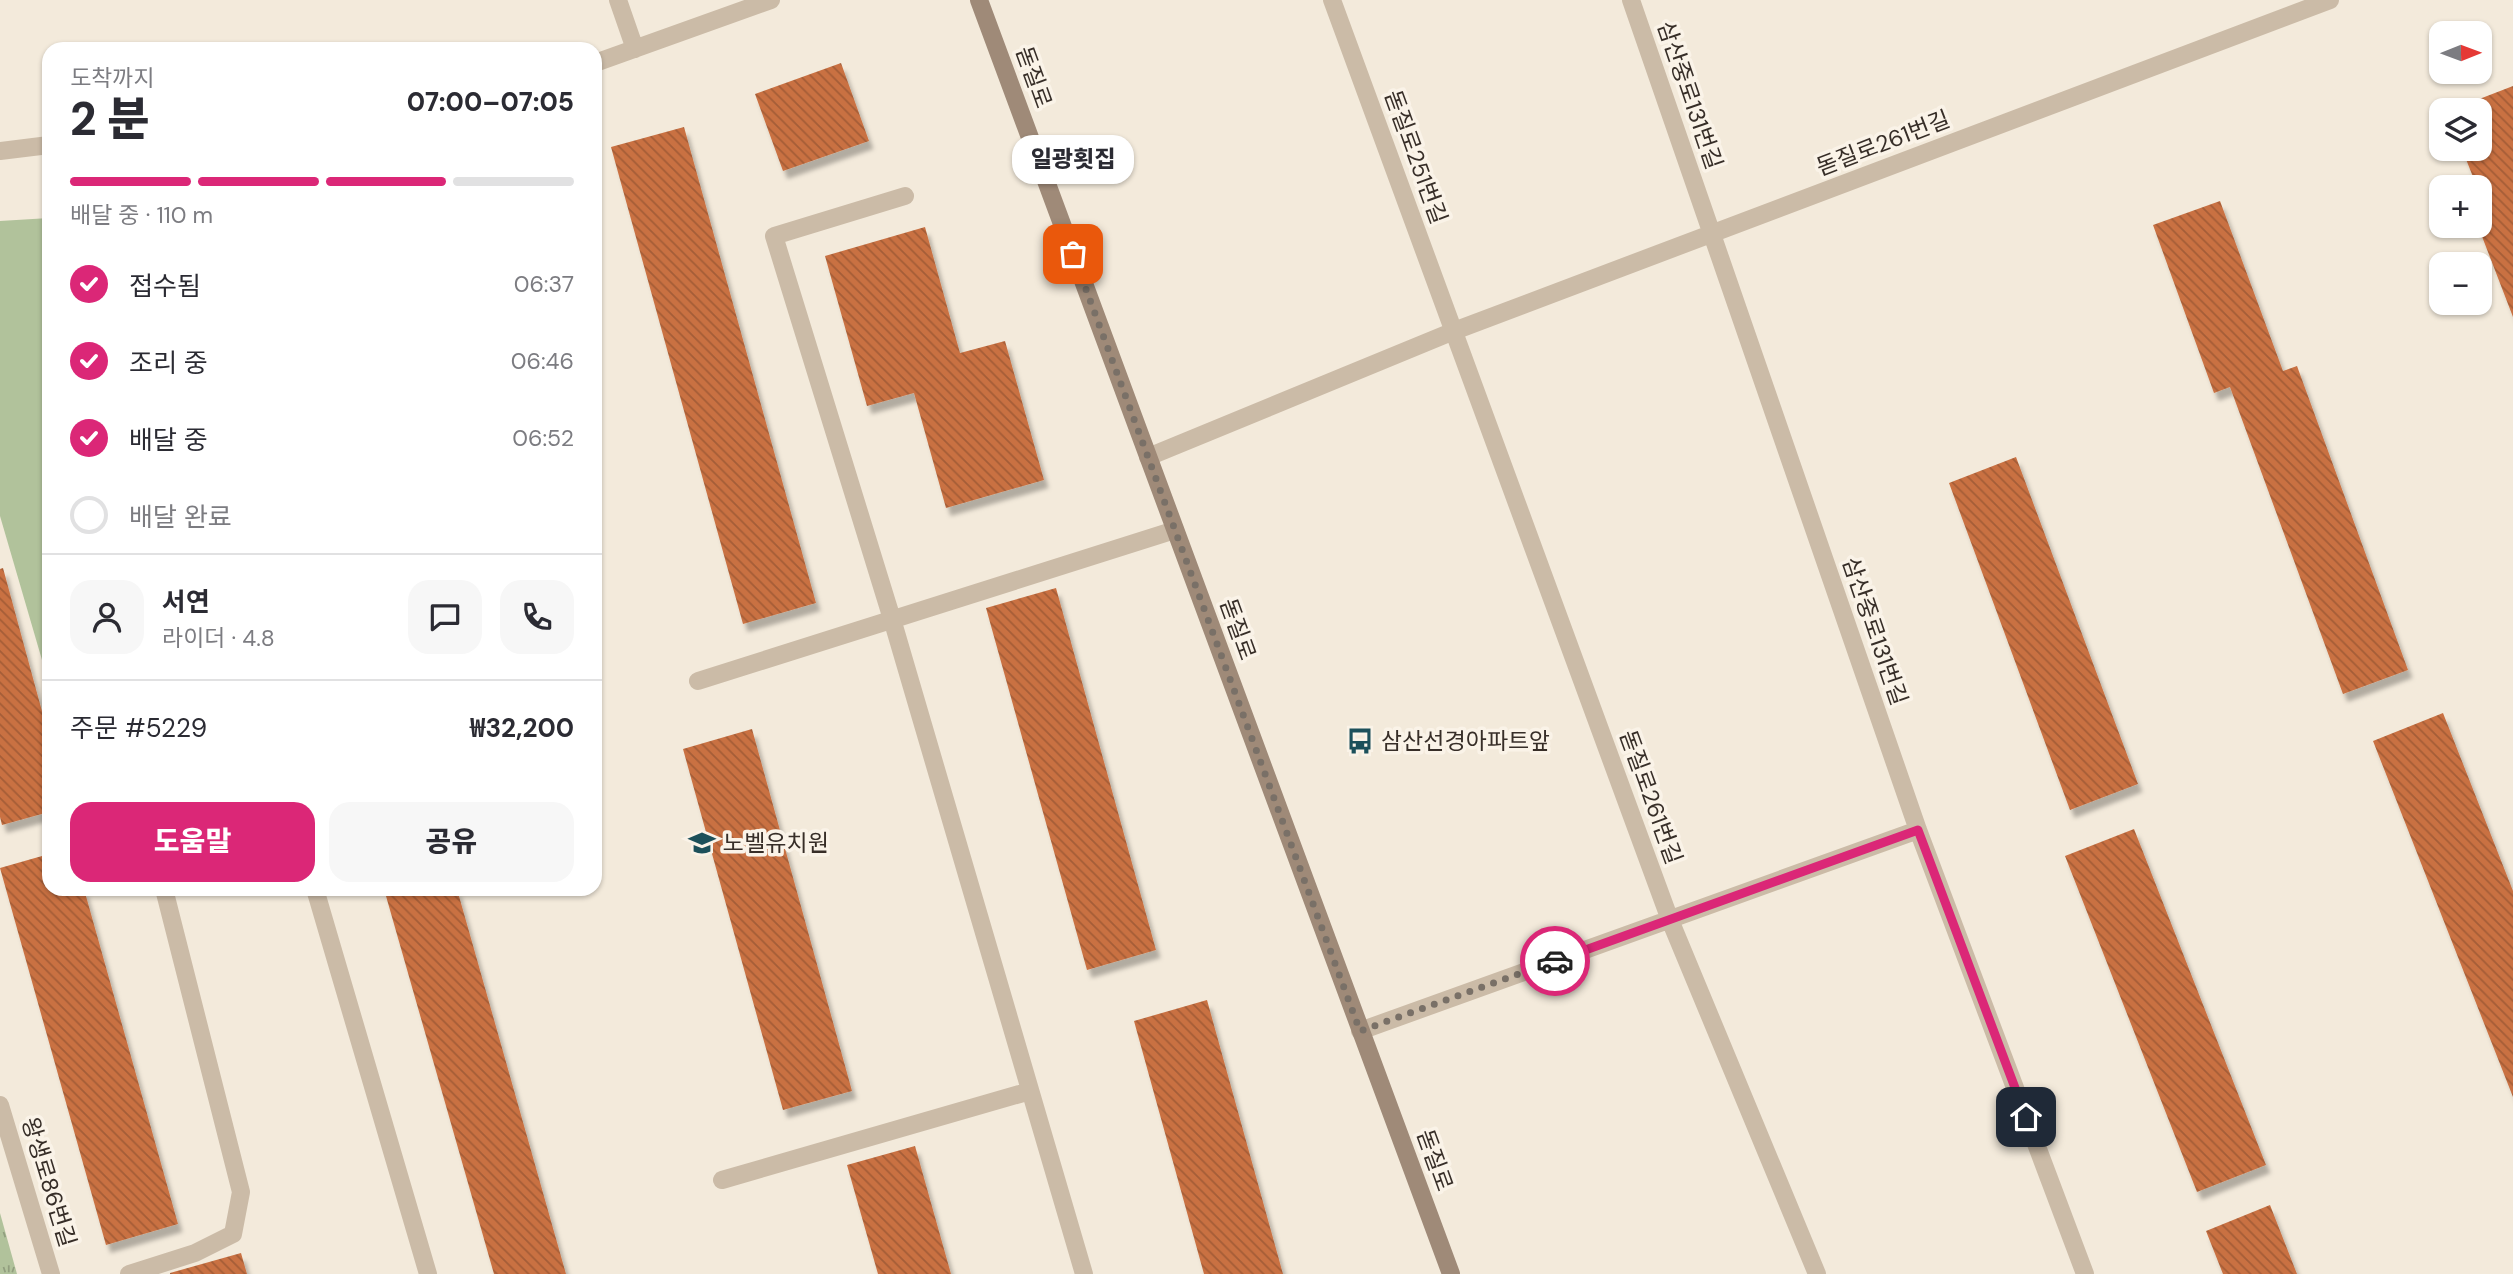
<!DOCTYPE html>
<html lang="ko">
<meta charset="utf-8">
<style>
:root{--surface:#fff;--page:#f7f7f7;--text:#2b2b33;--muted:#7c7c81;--line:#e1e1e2;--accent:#db2777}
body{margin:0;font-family:"DM Sans","Noto Sans KR",sans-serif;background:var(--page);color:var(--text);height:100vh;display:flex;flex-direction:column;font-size:26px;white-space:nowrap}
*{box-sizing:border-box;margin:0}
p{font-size:23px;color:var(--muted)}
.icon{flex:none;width:38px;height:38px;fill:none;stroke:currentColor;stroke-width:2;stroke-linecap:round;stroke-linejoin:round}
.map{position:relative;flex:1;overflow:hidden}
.drawer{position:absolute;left:42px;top:42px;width:560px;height:854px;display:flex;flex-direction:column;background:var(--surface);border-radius:21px;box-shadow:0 2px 5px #0004}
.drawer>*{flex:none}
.needle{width:46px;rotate:89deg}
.buttons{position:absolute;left:2429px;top:21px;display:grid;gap:14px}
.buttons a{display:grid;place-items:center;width:63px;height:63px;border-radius:14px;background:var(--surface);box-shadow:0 2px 5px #0004;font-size:35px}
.pin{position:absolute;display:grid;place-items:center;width:60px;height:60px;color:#fff;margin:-30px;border-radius:14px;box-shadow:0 4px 10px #0006}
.courier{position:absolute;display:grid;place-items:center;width:70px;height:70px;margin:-35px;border:5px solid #db2777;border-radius:50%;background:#fff;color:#222;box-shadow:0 2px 9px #0007}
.bubble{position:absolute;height:49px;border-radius:21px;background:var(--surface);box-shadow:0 2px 5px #0004;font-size:23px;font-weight:800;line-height:49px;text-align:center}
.overview em{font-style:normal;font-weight:800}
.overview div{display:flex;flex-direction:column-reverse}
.overview{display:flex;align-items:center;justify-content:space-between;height:119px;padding:0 28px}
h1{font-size:46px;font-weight:800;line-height:52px}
.bar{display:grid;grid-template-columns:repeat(4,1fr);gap:10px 7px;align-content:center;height:84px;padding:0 28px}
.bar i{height:9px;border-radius:5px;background:var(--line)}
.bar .current{background:var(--accent)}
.bar p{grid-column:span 4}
.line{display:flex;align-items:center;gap:18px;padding:0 28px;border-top:2px solid var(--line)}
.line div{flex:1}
.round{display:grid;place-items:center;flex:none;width:74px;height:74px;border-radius:21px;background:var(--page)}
ol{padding:0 28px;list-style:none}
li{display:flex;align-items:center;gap:21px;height:77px}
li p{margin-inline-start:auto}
li .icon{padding:7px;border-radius:50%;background:var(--accent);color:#fff;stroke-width:4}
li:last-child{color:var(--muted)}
li i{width:38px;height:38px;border:4px solid var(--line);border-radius:50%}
.primary-button{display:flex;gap:14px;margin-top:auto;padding:14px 28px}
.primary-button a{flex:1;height:80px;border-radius:21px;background:var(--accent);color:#fff;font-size:28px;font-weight:800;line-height:80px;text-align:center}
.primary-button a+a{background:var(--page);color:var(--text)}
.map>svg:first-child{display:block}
</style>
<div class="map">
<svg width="2513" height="1274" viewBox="0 0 2513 1274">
<defs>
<pattern id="park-tufts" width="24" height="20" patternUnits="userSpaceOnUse" patternTransform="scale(1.75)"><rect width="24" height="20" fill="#b1c29b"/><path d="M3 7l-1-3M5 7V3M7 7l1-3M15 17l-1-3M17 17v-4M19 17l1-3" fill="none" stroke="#919e7e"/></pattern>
<pattern id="building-back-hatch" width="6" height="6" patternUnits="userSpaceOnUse" patternTransform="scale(1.75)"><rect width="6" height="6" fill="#c97142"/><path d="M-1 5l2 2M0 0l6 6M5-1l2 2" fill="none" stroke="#a45d37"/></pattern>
<filter id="shadow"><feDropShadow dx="4.5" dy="8" stdDeviation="2" flood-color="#0004"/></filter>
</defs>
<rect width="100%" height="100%" fill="#f3eadb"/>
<!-- grass -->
<path fill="#b1c29b" d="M49 218V684L0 516V221Z"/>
<!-- park -->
<path fill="url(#park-tufts)" d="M0 1213 17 1274H0Z"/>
<!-- building -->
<path fill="url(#building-back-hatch)" filter="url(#shadow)" d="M841 63 869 141 783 171 755 94Z
M2513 86V317L2478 226H2480V187H2477L2462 149H2480V110H2472L2469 103Z
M684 127 816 603 743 624 611 147Z
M2220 201 2283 371 2297 366 2408 670 2343 694 2230 387 2214 393 2153 225Z
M925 227 960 353 1005 341 1044 480 946 508 914 393 867 406 825 256Z
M2016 457 2138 784 2070 810 1949 483Z
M3 568 49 737V812L2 825 0 817V569Z
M1056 588 1156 950 1087 970 986 608Z
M2443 713 2513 891V1097L2373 741Z
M752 729 852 1091 783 1110 683 749Z
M2134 829 2266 1165 2197 1192 2065 856Z
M49 854V889H84L178 1224 106 1245 0 868Z
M384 889H457L566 1274H494Z
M1207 1000 1283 1274H1204L1134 1021Z
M915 1146 951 1274H878L847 1165Z
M2270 1205 2297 1274H2223L2206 1231Z
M241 1253 247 1274H170V1273Z"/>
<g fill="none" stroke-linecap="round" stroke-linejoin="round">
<!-- lane -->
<path stroke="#cbbba7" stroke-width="18" d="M905 196 774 236 892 619 1084 1274
M698 681 1175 530
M315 889 428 1274
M722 1180 1030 1091
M129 1274 195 1253 233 1234 241 1192 164 889"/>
<!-- street -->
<path stroke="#cbbba7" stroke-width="18" d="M618 0 635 49
M1332 0 1670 920 1817 1274
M1631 0 1918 830 2085 1274
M595 63 771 0
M0 151 49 145
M1148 457 1454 331 2330 0
M1360 1031 1918 830
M0 1105 51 1274"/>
<!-- secondary -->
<path stroke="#9f8a78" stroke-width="18" d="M979 0 1451 1274"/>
</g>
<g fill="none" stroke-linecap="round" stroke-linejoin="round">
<!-- done -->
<path stroke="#797067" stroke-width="7" stroke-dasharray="0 12.6" d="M1073 254 1360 1031 1555 961"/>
<!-- route -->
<path stroke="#db2777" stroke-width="9" d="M1555 961 1918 830 2026 1117"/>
</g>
<!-- icons -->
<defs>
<g id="bus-bare" transform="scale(2.1)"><path d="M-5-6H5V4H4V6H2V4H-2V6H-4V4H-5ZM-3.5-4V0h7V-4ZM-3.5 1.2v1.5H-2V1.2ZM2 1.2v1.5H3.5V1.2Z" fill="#1c505a" stroke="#faf3e8" stroke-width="2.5" paint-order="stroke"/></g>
<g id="school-bare" transform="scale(2.1)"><path d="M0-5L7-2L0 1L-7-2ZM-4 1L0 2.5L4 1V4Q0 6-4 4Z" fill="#1c505a" stroke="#faf3e8" stroke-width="2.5" paint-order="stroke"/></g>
</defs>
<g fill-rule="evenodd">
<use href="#bus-bare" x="1360" y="741"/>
<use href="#school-bare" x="702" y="843"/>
</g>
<g text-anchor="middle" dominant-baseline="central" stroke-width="7" stroke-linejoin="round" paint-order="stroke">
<!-- street labels -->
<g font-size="23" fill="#372e28" stroke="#faf3e8">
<text transform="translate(1034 77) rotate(70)">돋질로</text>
<text transform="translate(1690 95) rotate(71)">삼산중로131번길</text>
<text transform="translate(1883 143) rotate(-21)">돋질로261번길</text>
<text transform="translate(1416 157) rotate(70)">돋질로251번길</text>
<text transform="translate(1238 629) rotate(70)">돋질로</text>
<text transform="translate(1875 631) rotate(71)">삼산중로131번길</text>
<text transform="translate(1651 797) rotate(70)">돋질로261번길</text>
<text transform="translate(1435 1160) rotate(70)">돋질로</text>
<text transform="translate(49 1182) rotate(73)">왕생로86번길</text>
</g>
<!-- poi labels -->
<g font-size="23" fill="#372e28" stroke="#faf3e8" text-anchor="start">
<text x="1381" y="741">삼산선경아파트앞</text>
<text x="723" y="843">노벨유치원</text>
</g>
</g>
</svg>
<div class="buttons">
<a><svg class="needle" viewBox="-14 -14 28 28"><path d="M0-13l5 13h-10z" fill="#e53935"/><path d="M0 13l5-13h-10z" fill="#7c7c81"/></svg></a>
<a><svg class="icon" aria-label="layers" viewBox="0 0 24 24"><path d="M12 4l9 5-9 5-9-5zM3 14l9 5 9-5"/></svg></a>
<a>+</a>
<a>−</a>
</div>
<div class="pin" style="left:1073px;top:254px;background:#ea580c"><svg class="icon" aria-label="bag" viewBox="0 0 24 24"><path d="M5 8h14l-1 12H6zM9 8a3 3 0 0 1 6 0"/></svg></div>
<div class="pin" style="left:2026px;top:1117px;background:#1f2937"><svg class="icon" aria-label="home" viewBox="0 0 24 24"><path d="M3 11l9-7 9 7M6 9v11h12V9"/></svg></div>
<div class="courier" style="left:1555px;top:961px"><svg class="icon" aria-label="car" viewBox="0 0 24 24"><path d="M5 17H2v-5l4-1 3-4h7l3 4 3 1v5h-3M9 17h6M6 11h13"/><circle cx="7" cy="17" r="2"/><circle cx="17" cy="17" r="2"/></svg></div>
<div class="bubble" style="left:1012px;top:135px;width:122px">일광횟집</div>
<section class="drawer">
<div class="overview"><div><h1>2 분</h1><p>도착까지</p></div><em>07:00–07:05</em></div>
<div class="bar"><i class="current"></i><i class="current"></i><i class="current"></i><i></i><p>배달 중 · 110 m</p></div>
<ol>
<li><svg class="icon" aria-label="check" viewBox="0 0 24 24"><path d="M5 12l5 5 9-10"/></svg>접수됨<p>06:37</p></li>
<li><svg class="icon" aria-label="check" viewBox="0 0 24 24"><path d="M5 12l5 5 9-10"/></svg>조리 중<p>06:46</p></li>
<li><svg class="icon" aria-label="check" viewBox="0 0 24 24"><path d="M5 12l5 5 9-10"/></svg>배달 중<p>06:52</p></li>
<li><i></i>배달 완료</li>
</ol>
<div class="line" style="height:126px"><a class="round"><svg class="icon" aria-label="person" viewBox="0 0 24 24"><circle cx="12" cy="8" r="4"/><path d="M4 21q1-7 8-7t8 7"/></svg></a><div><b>서연</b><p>라이더 · 4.8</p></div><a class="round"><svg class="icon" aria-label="chat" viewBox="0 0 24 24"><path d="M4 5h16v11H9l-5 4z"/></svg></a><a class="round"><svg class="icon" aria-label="phone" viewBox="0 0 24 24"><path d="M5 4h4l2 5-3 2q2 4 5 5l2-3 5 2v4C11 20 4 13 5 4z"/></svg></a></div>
<div class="line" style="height:91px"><div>주문 #5229</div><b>₩32,200</b></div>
<div class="primary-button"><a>도움말</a><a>공유</a></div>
</section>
</div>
